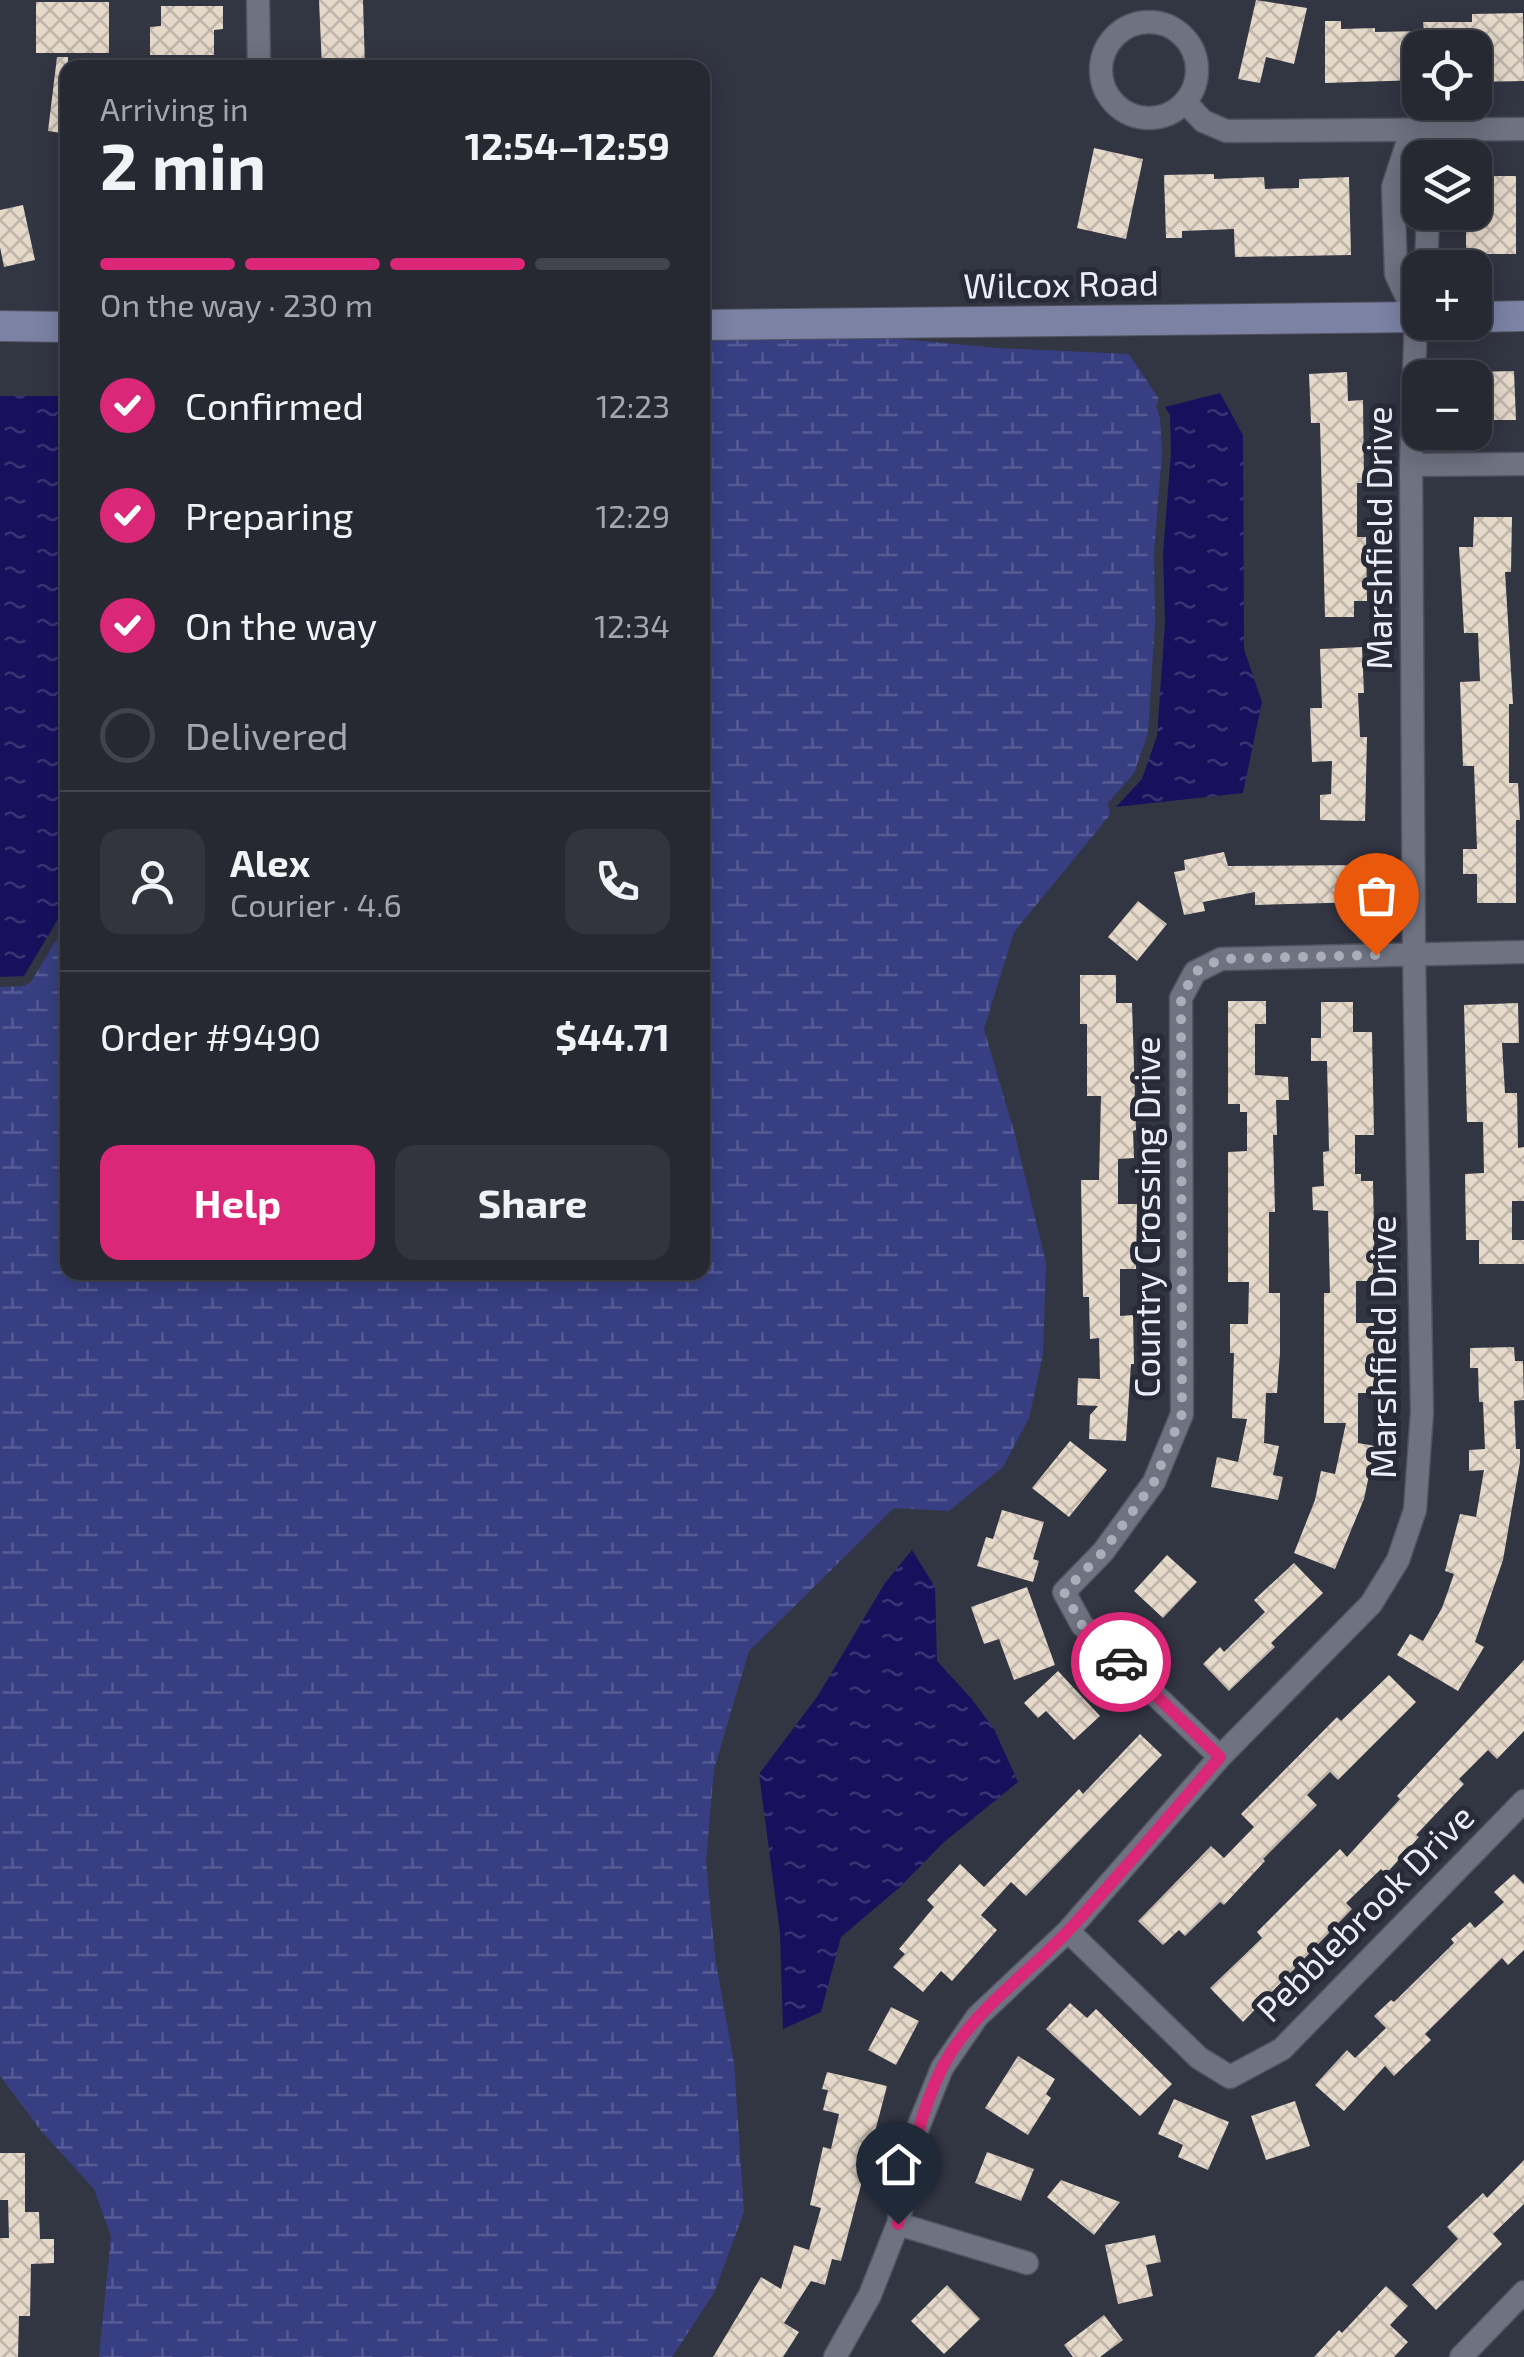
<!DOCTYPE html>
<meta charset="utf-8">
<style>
:root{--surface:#262832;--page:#32343e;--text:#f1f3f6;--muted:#a4a6ac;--line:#42444d;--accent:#db2777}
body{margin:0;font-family:"Exo 2",sans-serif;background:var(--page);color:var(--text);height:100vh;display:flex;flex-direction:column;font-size:38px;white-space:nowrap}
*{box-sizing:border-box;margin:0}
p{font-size:32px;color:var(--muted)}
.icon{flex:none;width:55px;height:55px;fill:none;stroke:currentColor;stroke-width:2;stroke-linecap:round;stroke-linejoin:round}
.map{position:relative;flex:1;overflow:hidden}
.side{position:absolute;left:60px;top:60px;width:650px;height:1220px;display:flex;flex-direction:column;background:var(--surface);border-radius:20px;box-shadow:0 5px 25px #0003,0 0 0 2px var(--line)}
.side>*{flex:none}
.controls{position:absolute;left:1402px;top:30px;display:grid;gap:20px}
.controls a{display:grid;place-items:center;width:90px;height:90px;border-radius:20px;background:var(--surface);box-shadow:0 5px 25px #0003,0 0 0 2px var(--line);font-size:50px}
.pin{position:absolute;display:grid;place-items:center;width:85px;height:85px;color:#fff;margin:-102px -42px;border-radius:50% 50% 50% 0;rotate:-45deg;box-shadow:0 0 10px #0007}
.pin .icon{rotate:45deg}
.courier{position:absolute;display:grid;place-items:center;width:100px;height:100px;margin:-50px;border:8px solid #db2777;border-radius:50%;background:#fff;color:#222;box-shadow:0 2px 12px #0007}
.headline em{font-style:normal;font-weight:700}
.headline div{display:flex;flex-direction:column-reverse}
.headline{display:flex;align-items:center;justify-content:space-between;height:170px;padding:0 40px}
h1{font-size:65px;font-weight:700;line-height:75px}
.bar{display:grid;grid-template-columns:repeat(4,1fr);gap:15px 10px;align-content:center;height:120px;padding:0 40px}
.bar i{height:12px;border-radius:8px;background:var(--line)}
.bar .on{background:var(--accent)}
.bar p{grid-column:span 4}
.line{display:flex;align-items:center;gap:25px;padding:0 40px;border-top:2px solid var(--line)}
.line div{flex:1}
.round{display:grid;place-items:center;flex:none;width:105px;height:105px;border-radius:20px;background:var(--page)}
ol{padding:0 40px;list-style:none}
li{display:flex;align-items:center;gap:30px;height:110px}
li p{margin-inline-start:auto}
li .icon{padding:10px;border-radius:50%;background:var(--accent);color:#fff;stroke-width:4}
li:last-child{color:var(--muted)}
li i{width:55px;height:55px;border:5px solid var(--line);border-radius:50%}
.primary-button{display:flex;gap:20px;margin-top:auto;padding:20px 40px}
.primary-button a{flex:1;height:115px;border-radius:20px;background:var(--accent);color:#fff;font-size:40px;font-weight:700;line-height:115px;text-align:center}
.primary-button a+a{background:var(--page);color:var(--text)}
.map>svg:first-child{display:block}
</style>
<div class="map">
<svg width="1524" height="2357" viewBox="0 0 1524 2357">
<defs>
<pattern id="wetland-marsh" width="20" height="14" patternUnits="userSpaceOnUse" patternTransform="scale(2.5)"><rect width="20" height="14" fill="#373f82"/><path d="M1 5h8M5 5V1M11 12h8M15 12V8" fill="none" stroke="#545b94"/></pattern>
<pattern id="water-ripples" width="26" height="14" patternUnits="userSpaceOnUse" patternTransform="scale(2.5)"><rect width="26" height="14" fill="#16115c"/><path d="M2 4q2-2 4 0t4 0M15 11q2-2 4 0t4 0" fill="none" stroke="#383474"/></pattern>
<pattern id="building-cross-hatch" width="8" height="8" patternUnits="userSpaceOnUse" patternTransform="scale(2.5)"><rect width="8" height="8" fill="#e5d9ca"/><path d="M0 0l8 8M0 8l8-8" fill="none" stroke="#beb4aa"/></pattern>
</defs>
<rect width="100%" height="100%" fill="#323542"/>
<!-- wetland -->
<path fill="url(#wetland-marsh)" d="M740 336H870L997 348 1129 354 1159 399 1156 407 1160 418 1162 452 1154 553 1155 623 1148 733 1134 773 1108 803 1110 815 1014 932 984 1029 1015 1135 1046 1263 1043 1354 1029 1418 1003 1467 949 1511 894 1508 749 1651 714 1769 706 1861 715 1957 734 2063 744 2212 714 2293 672 2357H99L111 2236 94 2189 42 2132 0 2076V987L24 986 31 982 67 922 68 1272H702L703 341Z"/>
<!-- water -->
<path fill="url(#water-ripples)" d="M1220 393 1243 435 1244 649 1262 702 1243 793 1116 807 1142 779 1157 736 1165 623 1163 554 1171 452 1170 415 1165 407Z
M0 396H68L67 904 24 976 0 977Z
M912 1550 935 1587 937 1661 971 1698 994 1729 1018 1782 943 1843 900 1887 841 1937 821 2012 783 2029 780 1933 759 1774 817 1697 885 1583Z"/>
<!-- building -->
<path fill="url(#building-cross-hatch)" d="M319 0H363L365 68H322Z
M1256 0 1307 8 1294 64 1266 57 1260 83 1238 79Z
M36 2H109V53H36Z
M161 6H223V29L214 30V55H150V27L161 26Z
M1523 13 1524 81 1475 82V48H1420V80L1325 83V21H1341V29L1375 28V32L1424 31 1423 22H1472V14Z
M57 57H68V134L48 131Z
M1094 148 1143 159 1126 239 1077 228Z
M1214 174V179L1264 177 1265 189 1299 188V179L1349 177 1351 255 1235 257 1234 229 1182 231V238H1166L1164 175Z
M1484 176H1516V254H1466V212H1475V187H1484Z
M23 205 35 260 4 267 0 247V210Z
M1514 371 1516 420H1493L1492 406H1475V372Z
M1347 372 1348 401 1363 400 1364 483H1357V537H1366L1367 601H1354V617H1325L1320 423H1311L1309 374Z
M1474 517H1512L1511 572H1505L1513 704H1509V783H1518L1520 820H1516V903H1477V874H1463V849H1477L1474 766H1463L1460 682 1480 681 1478 633H1464L1459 547H1473Z
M1362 647 1364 693H1358L1360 737H1367L1365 821 1320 820V795L1331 794 1332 761 1312 762 1310 708H1322L1320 649Z
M1224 852 1228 866 1366 865V902L1255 905V892L1203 902 1205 911 1184 915 1174 872 1185 870 1184 860Z
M1138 901 1167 924 1137 961 1108 937Z
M1080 975H1116V1003H1132L1136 1130 1133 1131 1134 1158 1118 1159V1204H1137L1136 1269H1120V1316L1133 1315 1134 1364H1131L1126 1441 1089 1439 1090 1415 1098 1406 1077 1405 1078 1378 1100 1379 1099 1338 1090 1339 1089 1297H1083L1081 1180H1099L1101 1096H1087V1024H1080Z
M1228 1001H1266V1024H1255V1075L1288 1077 1289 1100H1276L1277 1135H1273L1275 1212H1269V1293H1280V1353L1277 1393H1266L1264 1443 1279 1446 1273 1475 1283 1477 1278 1500 1211 1487 1217 1457 1238 1462 1247 1419 1232 1418 1234 1353H1230V1324H1248L1249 1282H1228V1152L1247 1151V1112H1240V1104H1228Z
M1321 1002H1353V1032H1372L1374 1135H1355V1174H1361V1181H1373L1375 1281H1356V1323H1374L1375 1393H1358V1443L1375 1446 1364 1499 1335 1569 1294 1553 1315 1500 1321 1471 1335 1474 1346 1423H1324V1293H1330L1328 1211 1313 1210 1312 1187 1324 1186 1323 1152 1329 1151 1327 1061H1311V1038H1321Z
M1518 1003 1519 1043H1502L1505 1093H1517L1518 1148 1524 1147V1201H1512V1240H1524V1264H1479V1240H1466L1465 1174 1484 1173 1483 1122H1467L1464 1005Z
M1514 1347 1515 1361H1523L1524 1400 1514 1401 1516 1449H1520V1462L1503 1560 1475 1642 1484 1647 1458 1691 1397 1655 1410 1634 1423 1641 1442 1608 1454 1574 1445 1571 1460 1514 1476 1517 1484 1470 1469 1471V1450L1485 1449 1483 1402H1479L1478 1368H1470V1348Z
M1070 1441 1107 1470 1069 1517 1032 1488Z
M1002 1510 1044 1522 1033 1559 1039 1561 1033 1582 977 1566 986 1537 993 1539Z
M1167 1555 1197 1582 1163 1618 1134 1591Z
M1294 1563 1323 1593 1271 1643 1275 1647 1229 1691 1203 1664 1220 1647 1224 1652 1265 1612 1254 1600Z
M1027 1587 1055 1665 1014 1680 999 1639 984 1644 971 1607Z
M1524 1660V1731L1497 1759 1488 1750 1459 1779 1464 1784 1416 1835 1419 1837 1386 1874 1381 1869 1346 1903 1352 1909 1243 2022 1210 1988 1262 1938 1257 1932 1340 1849 1347 1857 1400 1799 1397 1796Z
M1058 1671 1100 1716 1074 1740 1046 1711 1038 1718 1024 1703Z
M1389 1675 1416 1702 1338 1780 1330 1772 1307 1795 1317 1805 1263 1859 1265 1861 1224 1905 1220 1902 1185 1936 1179 1930 1163 1945 1138 1921 1211 1846 1224 1858 1254 1827 1241 1814 1337 1717 1341 1721Z
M1140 1734 1162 1755 1026 1896 1011 1882 981 1915 997 1930 952 1981 941 1971 923 1992 893 1967 905 1954 899 1949 934 1907 927 1900 960 1864 984 1887 1079 1789 1083 1794Z
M1514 1874 1524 1884V1950L1508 1965 1502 1958 1425 2034 1431 2040 1394 2076 1385 2066 1344 2111 1315 2085 1347 2050 1355 2058 1386 2028 1374 2016 1391 2000 1394 2002 1454 1943 1451 1939 1470 1922 1475 1928 1504 1902 1494 1892Z
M1070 2003 1087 2018 1096 2009 1172 2084 1140 2116 1046 2029Z
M891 2007 919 2021 896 2065 868 2050Z
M1018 2056 1055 2079 1046 2094 1051 2098 1028 2135 985 2108Z
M827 2072 887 2086 841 2261 832 2259 825 2285 811 2281 784 2323 799 2332 783 2357H713L761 2277 781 2289 794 2245 809 2250 821 2208 810 2205 823 2147 831 2149 839 2114 823 2110 828 2090 822 2089Z
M1174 2099 1229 2122 1208 2170 1178 2157 1183 2145 1158 2134Z
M1295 2101 1310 2146 1266 2160 1251 2116Z
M987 2152 1034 2169 1021 2201 975 2183Z
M0 2153H25V2212H39L40 2239H54V2263L31 2264 30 2316H19L18 2357H0V2238H9L8 2200H0Z
M1524 2160V2204L1493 2234 1502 2244 1436 2310 1412 2285 1458 2239 1447 2227 1483 2193 1487 2198Z
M1061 2180 1120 2202 1094 2235 1047 2197Z
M1155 2235 1161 2262 1146 2265 1153 2296 1118 2304 1105 2245Z
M947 2285 980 2319 944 2354 911 2321Z
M1386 2286 1408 2306 1390 2325 1408 2342 1394 2357H1314L1339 2330 1342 2333Z
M1104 2315 1123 2340 1100 2357H1073L1064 2345Z"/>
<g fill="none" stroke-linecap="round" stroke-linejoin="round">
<!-- street casing -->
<g stroke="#50535f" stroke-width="25">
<path id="street" d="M258 0 259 68
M1101 70a48 48 0 1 1 96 0a48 48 0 1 1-96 0Z
M1186 103 1203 121 1226 131 1524 129
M1411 132 1393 187 1396 274 1416 317
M1426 268 1428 212
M1411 465 1524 464
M1220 1757 1082 1625 1064 1592 1103 1552 1154 1482 1182 1414 1181 998 1195 972 1221 959 1524 952
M1068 1931 1199 2058 1230 2077 1282 2049 1524 1801
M898 2224 1027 2263
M835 2357 870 2295 898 2224 917 2130 942 2068 977 2017 1068 1931 1220 1757 1371 1604 1398 1560 1415 1510 1422 1412 1414 954 1411 465 1416 317 1420 299
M1461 2357 1524 2292"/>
</g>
<!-- secondary casing -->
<g stroke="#50535f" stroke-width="32">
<path id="secondary" d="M1475 317 1524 316
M702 325 1420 317
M0 326 68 327"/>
</g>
<!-- street -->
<use href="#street" stroke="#6e7281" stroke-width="22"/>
<!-- secondary -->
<use href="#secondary" stroke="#7b82a4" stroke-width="30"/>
</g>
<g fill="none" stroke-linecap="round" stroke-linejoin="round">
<!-- done -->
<path stroke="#abadb8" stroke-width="10" stroke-dasharray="0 18" d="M1121 1662 1082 1625 1064 1592 1103 1552 1154 1482 1182 1414 1181 998 1195 972 1221 959 1376 955"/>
<!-- route -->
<path stroke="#db2777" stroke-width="12" d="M898 2224C909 2171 917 2119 941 2070 970 2012 1026 1976 1069 1930 1121 1874 1170 1815 1220 1757L1121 1662"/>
</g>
<g text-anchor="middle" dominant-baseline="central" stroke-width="10" stroke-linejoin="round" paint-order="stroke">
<!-- street labels -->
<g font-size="35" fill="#eceef7" stroke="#282a38">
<text transform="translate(1061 283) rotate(-1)">Wilcox Road</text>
<text transform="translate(1378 538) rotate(-90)">Marshfield Drive</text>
<text transform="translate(1146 1217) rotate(-90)">Country Crossing Drive</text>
<text transform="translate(1382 1347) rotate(-90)">Marshfield Drive</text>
<text transform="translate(1364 1912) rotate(-45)">Pebblebrook Drive</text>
</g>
</g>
</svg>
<div class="controls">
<a><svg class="icon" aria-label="locate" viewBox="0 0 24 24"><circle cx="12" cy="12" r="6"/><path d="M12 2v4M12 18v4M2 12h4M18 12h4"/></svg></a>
<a><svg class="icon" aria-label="layers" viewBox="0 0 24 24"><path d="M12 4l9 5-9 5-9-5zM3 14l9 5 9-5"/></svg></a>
<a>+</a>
<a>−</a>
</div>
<div class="pin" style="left:1376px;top:955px;background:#ea580c"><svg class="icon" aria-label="bag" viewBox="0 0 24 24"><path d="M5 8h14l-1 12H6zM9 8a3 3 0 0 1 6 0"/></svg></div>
<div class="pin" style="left:898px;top:2224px;background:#1f2937"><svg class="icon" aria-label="home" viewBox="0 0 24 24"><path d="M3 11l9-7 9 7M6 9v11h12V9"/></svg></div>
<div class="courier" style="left:1121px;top:1662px"><svg class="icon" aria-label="car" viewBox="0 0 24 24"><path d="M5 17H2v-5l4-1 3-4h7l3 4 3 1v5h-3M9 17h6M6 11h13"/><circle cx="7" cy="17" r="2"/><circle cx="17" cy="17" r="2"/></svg></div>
<section class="side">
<div class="headline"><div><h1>2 min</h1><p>Arriving in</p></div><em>12:54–12:59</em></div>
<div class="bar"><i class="on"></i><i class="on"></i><i class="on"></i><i></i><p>On the way · 230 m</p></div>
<ol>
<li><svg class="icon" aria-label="check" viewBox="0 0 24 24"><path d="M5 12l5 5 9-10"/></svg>Confirmed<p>12:23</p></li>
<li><svg class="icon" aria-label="check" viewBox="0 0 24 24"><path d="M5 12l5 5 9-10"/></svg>Preparing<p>12:29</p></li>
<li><svg class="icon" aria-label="check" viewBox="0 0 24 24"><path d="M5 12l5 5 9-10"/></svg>On the way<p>12:34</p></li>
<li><i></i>Delivered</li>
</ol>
<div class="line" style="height:180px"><a class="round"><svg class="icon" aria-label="person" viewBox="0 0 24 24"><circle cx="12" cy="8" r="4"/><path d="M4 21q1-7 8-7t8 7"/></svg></a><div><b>Alex</b><p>Courier · 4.6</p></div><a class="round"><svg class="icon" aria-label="phone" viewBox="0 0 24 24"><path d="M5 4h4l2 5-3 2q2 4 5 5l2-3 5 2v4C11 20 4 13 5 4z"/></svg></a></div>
<div class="line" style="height:130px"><div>Order #9490</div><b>$44.71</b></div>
<div class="primary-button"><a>Help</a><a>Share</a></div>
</section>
</div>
